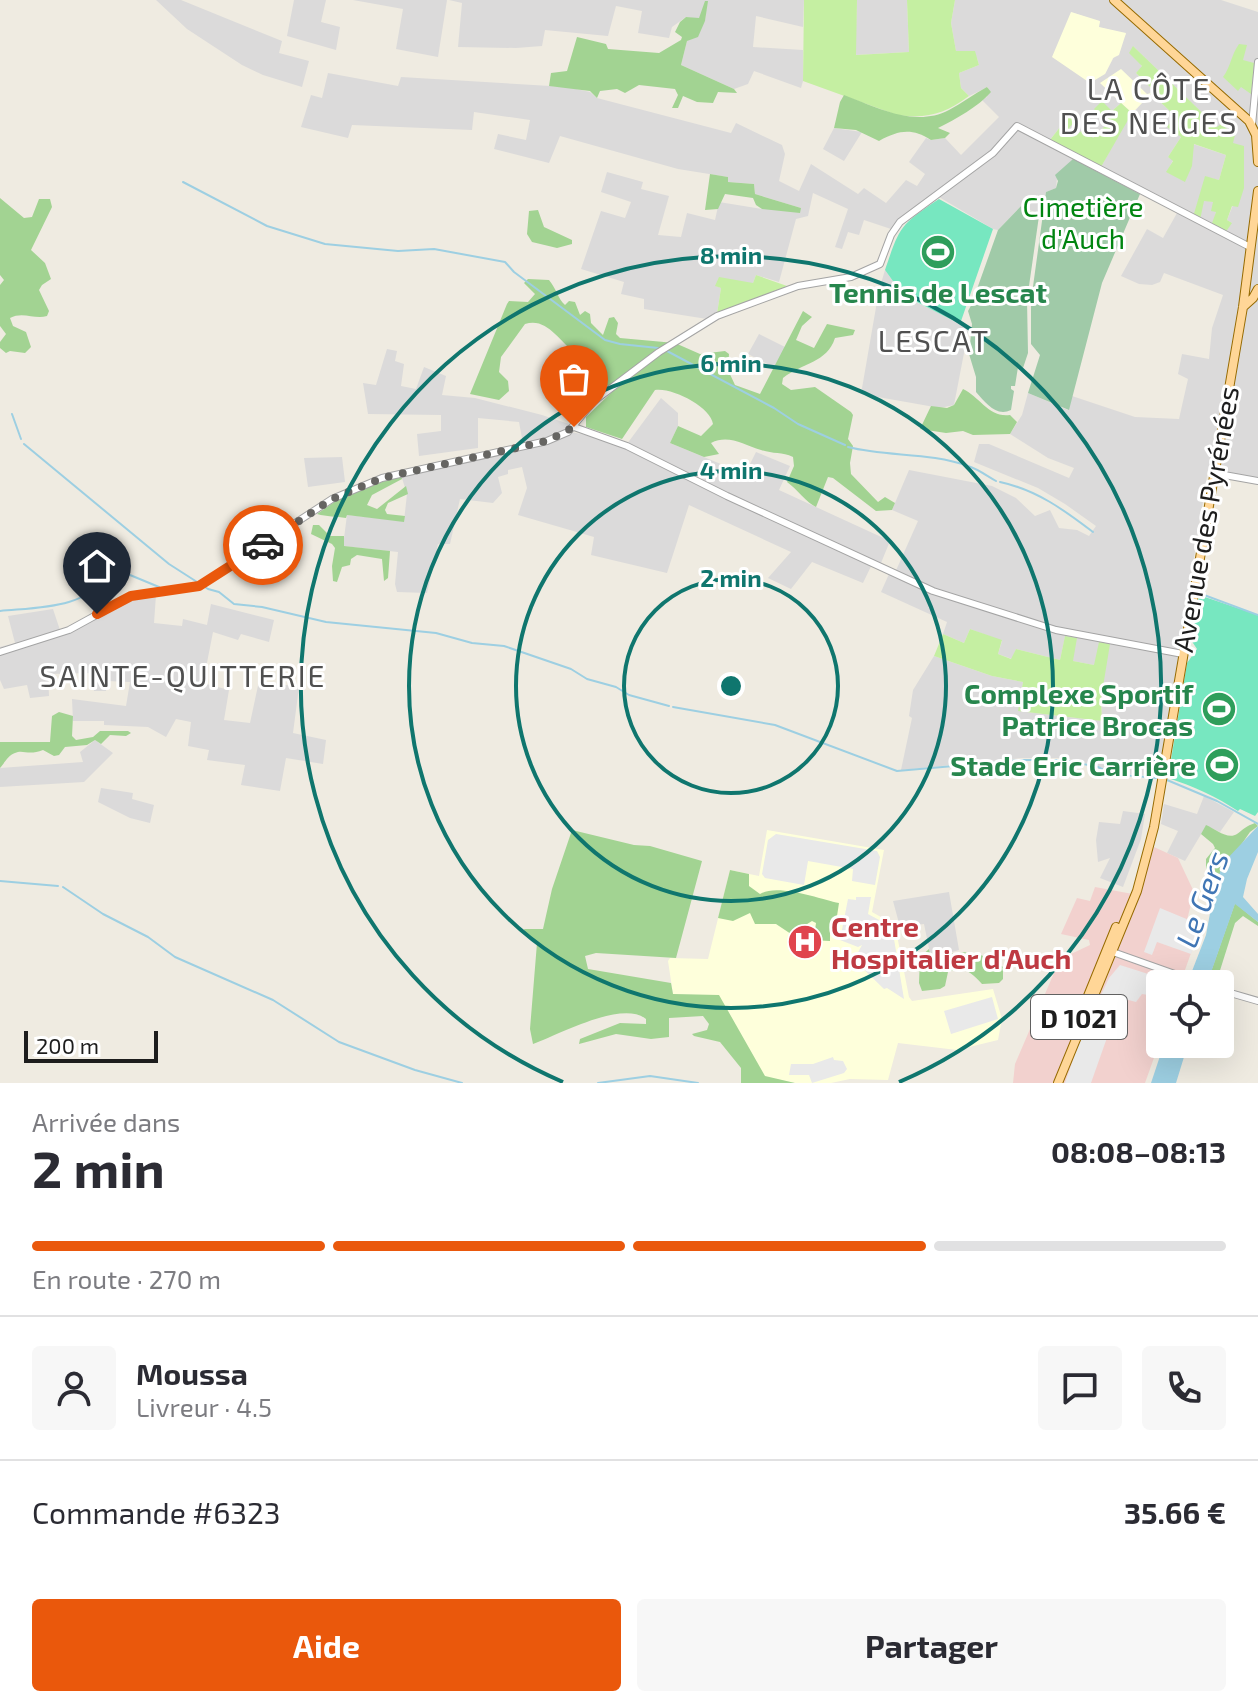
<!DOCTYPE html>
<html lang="fr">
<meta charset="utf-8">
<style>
:root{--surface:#fff;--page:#f7f7f7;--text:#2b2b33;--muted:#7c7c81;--line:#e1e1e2;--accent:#ea580c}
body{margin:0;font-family:"Exo 2",sans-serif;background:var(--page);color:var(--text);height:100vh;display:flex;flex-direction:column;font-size:30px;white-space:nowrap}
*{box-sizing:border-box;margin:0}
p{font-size:26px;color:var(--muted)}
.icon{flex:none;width:44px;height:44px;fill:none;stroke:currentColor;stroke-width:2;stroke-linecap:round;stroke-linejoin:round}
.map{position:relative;height:1083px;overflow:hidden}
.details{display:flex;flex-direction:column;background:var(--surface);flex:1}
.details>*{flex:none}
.tools{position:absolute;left:1146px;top:970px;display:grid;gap:16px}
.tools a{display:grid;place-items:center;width:88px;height:88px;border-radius:8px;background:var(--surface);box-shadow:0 8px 32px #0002;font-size:40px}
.scale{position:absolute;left:24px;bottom:20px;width:134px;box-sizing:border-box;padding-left:8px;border:4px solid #1d1d1d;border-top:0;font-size:22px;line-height:28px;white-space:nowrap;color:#1d1d1d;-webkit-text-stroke:6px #fff;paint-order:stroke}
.pin{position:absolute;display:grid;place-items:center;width:68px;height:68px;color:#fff;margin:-82px -34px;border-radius:50% 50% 50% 0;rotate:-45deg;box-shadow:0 0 8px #0007}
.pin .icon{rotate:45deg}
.courier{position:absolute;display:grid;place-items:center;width:80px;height:80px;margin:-40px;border:6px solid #ea580c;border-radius:50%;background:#fff;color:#222;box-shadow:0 2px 10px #0007}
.headline em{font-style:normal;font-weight:700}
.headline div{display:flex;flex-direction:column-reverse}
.headline{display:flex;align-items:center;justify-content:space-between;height:136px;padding:0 32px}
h1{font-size:52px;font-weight:700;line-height:60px}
.bar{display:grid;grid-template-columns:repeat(4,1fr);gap:12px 8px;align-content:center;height:96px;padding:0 32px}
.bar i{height:10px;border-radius:6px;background:var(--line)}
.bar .current{background:var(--accent)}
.bar p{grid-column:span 4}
.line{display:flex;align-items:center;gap:20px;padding:0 32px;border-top:2px solid var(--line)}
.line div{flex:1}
.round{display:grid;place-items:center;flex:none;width:84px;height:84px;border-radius:8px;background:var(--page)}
.cta{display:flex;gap:16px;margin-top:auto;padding:16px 32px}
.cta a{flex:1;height:92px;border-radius:8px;background:var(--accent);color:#fff;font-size:32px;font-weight:700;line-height:92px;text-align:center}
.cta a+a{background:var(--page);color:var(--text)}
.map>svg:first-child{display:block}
</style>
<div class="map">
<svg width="1258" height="1083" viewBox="0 0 1258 1083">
<rect width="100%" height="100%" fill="#efebe1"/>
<!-- residential -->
<path fill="#dbdada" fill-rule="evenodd" d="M156 0H181L282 41 279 53 309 61 302 87 263 75 242 65 187 29Z
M294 0H326L321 22 340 27 336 50 287 36Z
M353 0H447L438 57 396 49 403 9Z
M449 0H804L803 27 756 16 753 47 803 50V81L801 88 754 71 748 84 734 89 681 65 687 41 705 21 707 1 699 19 686 17 672 27 669 38 638 33 642 11 616 6 608 36 545 30 542 46 516 48 458 47 462 3Z
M857 0H907L909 52 855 55Z
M955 0H1221L1258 12V478L1208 470 1159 777 1112 772 1098 766 1064 758H1022L901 770 912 718 909 716 913 690 934 656 992 676 1023 682 1019 711 1102 721 1101 699 1094 665 1073 661 1065 637 1060 660 1016 649 1012 659 998 654 1002 641 970 629 964 643 943 634 947 622 881 592 889 574 894 575 918 521 892 510 909 470 992 486 1016 498 1035 516 1050 510 1059 528 1077 530 1089 536 1096 526 1065 504 1038 488 974 462 979 444H989L1069 478 1074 468 1048 458 1010 434 1022 415 1028 393 1068 410 1072 396 1135 417 1179 419 1188 379 1178 374 1182 354 1209 359 1212 328 1223 295 1164 273 1160 282 1152 285 1139 284 1121 276 1147 229 1163 238 1177 213 1073 159 1057 178 1056 188 1046 192 1043 216 1021 206 998 230 993 229 934 194 904 215 891 229 864 220 859 235 848 232 842 249 835 247 848 209 813 193 808 216 796 219 779 282 756 275 753 283 716 286 721 288 717 314 707 319 644 309V299L621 294 624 282 581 269 601 211 625 218 631 202 601 192 607 172 643 182 641 189 669 196 658 235 681 237 687 213 715 220 719 202 762 209 801 208 755 194 754 184 728 182V177L678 169 560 136 549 163 494 149 498 134 526 140 530 120 474 112 472 130 352 125 348 138 301 127 311 95 322 98 328 73 398 86 401 77 567 87 590 92 597 98 731 133 736 123 782 145 785 154 779 181 799 191 811 164 858 194 864 188 886 203 906 180 917 186 925 174 909 162 926 138 931 140 945 138 961 155 999 117 982 100 987 97 988 87 969 96 961 88 959 73 979 65 977 58 956 51 951 23ZM1071 12 1100 22 1098 27 1126 34 1105 74ZM1133 46 1233 143V205L1227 220 1232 223 1214 221 1216 212 1213 202 1203 200 1205 177 1219 180 1226 155 1193 144 1185 181 1167 172 1173 160 1168 157 1181 137 1175 116 1153 95 1155 92 1136 73 1142 67ZM1101 83 1147 95 1151 92 1125 123 1101 167 1050 140 1071 113 1077 119 1068 128 1076 136 1092 139 1108 124 1112 111 1121 103Z
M834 128 862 132 844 161 823 149Z
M885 270 900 291 909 299 969 327 954 405 940 408 861 394 879 290Z
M759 334 785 347 775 368 748 354Z
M387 349 397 351 395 361 404 364 401 386 416 389 424 367 446 376 442 395 475 398 542 415 569 424 567 430 570 432 593 436 624 448 661 398 678 413V426L670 443 745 474 756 452 790 466 779 490 890 541 881 563 874 560 863 583 812 562 791 589 768 578 791 552 689 505 667 573 591 555 594 537 518 515 527 488 522 467 508 470V474L498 477 502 493 493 503 460 499 450 544H438L427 593 397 592 395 584 398 552 343 546 347 515 404 521 407 494 401 475 524 449 519 422 478 418V448L419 456 417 434 441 431V415L368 414 363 383 376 385Z
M342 457 345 482 308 487 304 458Z
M156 595 154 623 182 626 183 619 207 625 211 604 274 620 269 642 241 634 238 640 213 632 203 683 229 690 224 720 250 723 259 681 299 687 293 733 326 740 323 764 286 758 280 791 241 785 245 765 207 760 209 750 188 746 191 722 176 719 166 737 148 727 104 725V721H73L72 699 126 706 130 682 107 681 106 691H94L92 673 48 674 49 696 30 698 27 685 4 689 0 680V647L15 643 8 616 53 609 62 636 131 598Z
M95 740 113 753 84 782 0 787V768L83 762 80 752Z
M101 788 133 793 132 799 154 805 150 823 130 818 98 802Z
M1204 796 1234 812 1220 832 1206 826 1185 861 1167 853 1178 831 1161 824 1164 804 1197 814Z
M1123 811 1145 814 1141 839 1123 887 1100 878 1110 858 1098 862 1096 840 1099 822 1120 824Z
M949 892 959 950 931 958 924 924 900 927 893 901Z"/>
<!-- commercial -->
<path fill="#f2d1ce" d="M1154 847 1178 858 1194 892 1187 920 1201 925 1180 984H1160V1041L1145 1083H1013L1015 1064 1057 966 1071 954 1090 945 1089 940 1061 934 1077 898 1090 901 1095 887 1138 895Z"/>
<!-- education -->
<path fill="#feffdb" d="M1071 12 1100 21 1099 27 1126 33 1119 55 1113 58 1105 74 1090 83 1052 57Z
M1121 69 1147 94 1152 93 1132 113 1100 83Z
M767 830 884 850 872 912 895 925 909 997 912 1001 993 989 1002 1019 998 1040 957 1050 898 1043 888 1080 850 1079 831 1083H795L765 1077 719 996 673 994 668 961 670 958 708 959 730 870 759 876Z"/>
<!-- grass -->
<path fill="#c5efa2" d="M804 0H857L856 55 909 52 907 0H955L951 23 956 51H975L979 65 959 73 961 88 969 96C944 114 928 119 897 115L803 81Z
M1239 44 1247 45 1243 60 1254 63 1251 94 1241 87 1238 91 1223 77C1231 66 1231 55 1239 44Z
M1133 46 1217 127 1221 124 1235 135 1233 143 1244 146V188L1238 207 1232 206 1227 220 1232 223 1225 233 1211 226 1216 212 1211 211 1213 202 1204 201 1200 220 1193 217 1205 176 1219 180 1226 155 1194 144 1192 166 1185 182 1166 172 1173 161 1168 157 1181 137 1167 127 1175 116 1153 95 1155 92 1136 73 1142 66 1129 53Z
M1102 101 1112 111 1121 103 1132 113 1101 167 1050 140 1071 113 1077 119 1069 128 1076 135 1083 130 1093 138 1107 124 1094 109Z
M756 275 787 286 717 314 721 288 715 286 719 277 753 283Z
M970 629 1002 640 998 654 1011 659 1016 649 1060 660 1065 636 1077 638 1073 661 1094 665 1099 642 1110 644 1101 699 1102 721 1018 711 1023 682 992 676 934 656 943 634 964 643Z"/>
<!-- forest -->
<path fill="#a2d392" d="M705 1H708L705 21 698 37 687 41 681 65 734 89 737 93 718 92 713 103 697 102 683 96 678 108H672L678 95 675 89 639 85 625 93 617 89 600 91 597 98 590 91 549 86 551 73 567 71 577 37 606 44 608 49 659 53 681 40 682 37 675 32 680 22 686 17 699 18Z
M987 87 991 92C978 107 956 119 938 128L950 133 945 138 931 140C912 128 899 130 879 141L856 130 834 128 840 102 844 95C876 107 915 128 949 110 962 103 974 94 987 87Z
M710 174 728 177V182L754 184 755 194 801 208 800 213 762 209 756 205 753 198 725 194 718 209 705 210Z
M0 198 24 218 32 217 39 199H50L52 207 31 250 45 263 51 279 42 285 39 290 49 311 47 316C35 320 23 311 10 318L13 326 26 332 31 347 25 353 10 351 6 353 0 348V342L6 334 0 326V285L4 280 0 275Z
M538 210 544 227 572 240V244L557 248 532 242 527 234 529 211Z
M528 279 549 280C556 288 558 299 565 305L569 301 575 302 580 315 585 311 590 314 591 323 603 335 609 318 614 317 618 323 616 334 620 338 675 343 700 354 725 351 729 354 728 370 735 385 760 394 803 311 812 317 802 326 796 340 814 348 827 324 855 330 853 335 835 338C827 363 802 363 783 378L782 384 791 390 815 387 851 412 853 415 848 439 853 446 850 463 851 474 878 502 885 497 895 503 892 510 876 511 833 478 828 477 816 507C807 503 797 489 787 482L794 466 793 457C782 452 772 454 761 450 743 445 729 434 711 443L719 454 704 457 670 443 678 426 701 436 713 424C711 407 672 387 655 390L622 439 586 427V417L613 391 606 384 599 363C590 361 582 359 575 353 559 341 547 317 525 324L501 357 499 372 508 381 509 391 499 400 470 394 507 304 509 301 528 302 535 294 524 283Z
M963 389C980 397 989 418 1010 415L1017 422 1010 434 973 435 963 431 946 433 920 429 931 406 947 408 954 405Z
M401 475 402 479 372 495 367 505 377 509 406 486 408 494 388 503 385 510 387 514 405 516 404 522 347 515 346 518C336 516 327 517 317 514L343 496Z
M313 525H319L330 536H344V546L390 551 388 578 384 581 382 559 357 555 351 559 350 565 342 567 337 582 333 581 332 566 335 548 332 544 311 534Z
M59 712 73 716 72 736 76 740 93 737 100 731H128L131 733 126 736 110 735 101 744 95 740 87 745 65 747 59 755 54 756 43 750C28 756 23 749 15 753 8 755 4 764 0 768V742H50L52 716Z
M1255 823 1258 826 1250 832 1216 881 1210 907 1207 904 1210 875 1206 867V859L1215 848 1213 844 1201 834 1206 825C1215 829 1228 840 1237 834 1244 829 1246 826 1255 823Z
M572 830 634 845 650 846 702 861 676 958 596 953 585 956 588 969 671 983 673 994 719 995 765 1076 795 1083H741V1068L720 1042 694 1036 692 1034 707 1030 709 1024 703 1016 669 1018V1037L651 1039 616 1034 579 1044 580 1039 620 1023 646 1024V1019C622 1000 560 1034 533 1044L530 1029 537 943 526 936 524 929H543L552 889Z
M730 870 749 874V886L760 894C777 883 820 899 839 903L835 929 830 932V941L811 940 810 938 815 930 816 923 812 921 791 934 776 924H755L750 913 733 921 718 918Z
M1235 903 1258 922V926L1243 916 1235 923 1216 983 1208 980Z
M929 949 931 958C962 950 975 948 1003 967V979L999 983 982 984C972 973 963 965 948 972L945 986 940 989 922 991 919 983 920 957Z"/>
<!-- cemetery -->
<path fill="#a0caa8" d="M1073 159 1140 194 1102 283 1069 410 1028 393 1040 355 1031 344V301L1046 192 1056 188 1058 181 1055 175Z
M1021 206 1039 216 1027 300 1028 353 1023 368 1018 367 1015 386H1011V389L1014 391 1011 410C996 417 986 403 976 392V377L969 354 972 324 968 311 979 291 977 289 998 230Z"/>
<!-- pitch -->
<path fill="#77e7c0" d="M939 199 993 229 960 324 903 295 885 270C900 226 900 225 939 199Z
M1199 595 1258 615V812L1255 816 1240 809 1238 811C1217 797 1193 786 1168 778L1187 663 1197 649 1191 640Z"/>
<!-- parking -->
<path fill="#e9e9e9" d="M776 834 877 851 880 857 875 885 852 881 853 869 808 861 804 885 765 878 762 874 768 840Z
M856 897H871L868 914 892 927 904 999 887 988 884 989 854 960 862 945 858 947 840 940 848 899 856 900Z
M1160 908 1201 925 1191 954 1157 942 1152 955 1144 952Z
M1120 965 1164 979V984H1160V997L1142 994 1136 1002 1121 998 1091 1083H1065L1080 1040 1109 978Z
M992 997 998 1019 951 1034 944 1011Z
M833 1057 834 1060 843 1061 847 1069 844 1073 812 1083 809 1075H789L791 1064H813Z"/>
<!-- water -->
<path fill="#9dcfe2" d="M1258 826V852L1247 879 1243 897 1258 914V922L1235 904 1207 984H1187L1206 935 1216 881 1225 861Z
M1164 1044H1188L1176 1083H1151Z"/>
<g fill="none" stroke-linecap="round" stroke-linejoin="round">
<!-- stream -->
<path stroke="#9dcfe2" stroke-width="2" d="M183 182 267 226 325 244 398 251 434 249 505 262 514 272 605 340 620 344 658 348
M667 351 774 408 798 424 845 445
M12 414 21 439
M24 444 169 564 208 589 219 592 234 604 262 607 326 622 436 633 472 643 504 646 571 669 587 679 616 687 629 695 669 706
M848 447C887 457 930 452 968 466 978 469 987 476 996 481
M1000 482C1037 490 1064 510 1093 532
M1204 595 1258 615
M0 611C42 607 84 609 112 573L130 575 159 587
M673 707 775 725 897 771 1022 760H1064L1098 767 1112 774 1157 778
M1167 780 1217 801 1258 824
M0 881 58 886
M63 887 103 914 148 937 175 957 273 1000 339 1042 415 1070 462 1083
M598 1083 650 1076 698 1083"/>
<!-- minor casing -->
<g stroke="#a4a4a4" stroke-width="8">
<path id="minor" d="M1252 125 1258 62
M574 427 627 446 727 496 933 591 1056 630 1183 654
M1213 473 1258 481
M0 652 69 630 131 596 199 586 332 499 382 478 547 441 568 432 594 401 659 352 717 316 798 286 851 277 880 264 891 235 900 222 993 153 1017 126 1250 247
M1110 951 1203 984
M1220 990 1258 1001"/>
</g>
<!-- major casing -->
<g stroke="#966a00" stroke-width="10">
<path id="major" d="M1114 0 1249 121 1256 135 1258 162
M1243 307 1253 298 1258 289
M1079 1018 1116 927
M1058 1083 1137 891 1154 827 1243 307 1258 191"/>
</g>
<!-- minor -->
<use href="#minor" stroke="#fff" stroke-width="6"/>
<!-- major -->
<use href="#major" stroke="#ffd697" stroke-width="8"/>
</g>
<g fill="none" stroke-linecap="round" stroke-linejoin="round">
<!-- done -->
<path stroke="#666562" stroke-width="8" stroke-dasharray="0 14.4" d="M263 545 332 499 382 478 547 441 574 427"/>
<!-- route -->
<path stroke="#ea580c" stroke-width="10" d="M97 614 131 596 199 586 263 545"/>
</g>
<!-- distance rings -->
<g fill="none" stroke="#0f766e" stroke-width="4">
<circle cx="731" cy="686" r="107"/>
<circle cx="731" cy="686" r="215"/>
<circle cx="731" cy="686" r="322"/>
<path d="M563 1082A430 430 0 1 1 899 1082"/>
</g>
<!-- icons -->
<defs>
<g id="stadium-disc" transform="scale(1.8)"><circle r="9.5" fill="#2e9e5b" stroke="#fff"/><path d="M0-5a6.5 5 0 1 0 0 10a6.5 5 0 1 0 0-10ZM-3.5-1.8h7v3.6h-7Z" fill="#fff"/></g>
<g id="hospital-disc" transform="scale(1.8)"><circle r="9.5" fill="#e0444e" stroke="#fff"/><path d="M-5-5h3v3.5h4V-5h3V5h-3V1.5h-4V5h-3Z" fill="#fff"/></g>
</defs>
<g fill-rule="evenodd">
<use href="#stadium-disc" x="938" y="252"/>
<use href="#stadium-disc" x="1219" y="709"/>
<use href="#stadium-disc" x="1222" y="765"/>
<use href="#hospital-disc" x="805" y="942"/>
</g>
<g text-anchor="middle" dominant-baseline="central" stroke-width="6" stroke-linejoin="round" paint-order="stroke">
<!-- shield labels -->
<rect fill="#fff" stroke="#616161" stroke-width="2" x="1031" y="995" width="96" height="44" rx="6"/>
<g font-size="26" font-weight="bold" fill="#1d1d1d">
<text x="1079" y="1017">D 1021</text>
</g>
<!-- park labels -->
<g font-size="28" fill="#018511" stroke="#fff">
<text x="1083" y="206">Cimetière<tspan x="1083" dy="32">d'Auch</tspan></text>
</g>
<!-- leisure labels -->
<g font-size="28" font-weight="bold" fill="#27864d" stroke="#fff" text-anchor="end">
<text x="938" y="292" text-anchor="middle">Tennis de Lescat</text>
<text x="1193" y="693">Complexe Sportif<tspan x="1193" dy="32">Patrice Brocas</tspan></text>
<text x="1196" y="765">Stade Eric Carrière</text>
</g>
<!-- street labels -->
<g font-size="28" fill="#1d1d1d" stroke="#fff">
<text transform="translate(1205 519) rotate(-80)">Avenue des Pyrénées</text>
</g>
<!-- health labels -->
<g font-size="28" font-weight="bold" fill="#be3a42" stroke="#fff" text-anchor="start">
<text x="831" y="926">Centre<tspan x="831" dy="32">Hospitalier d'Auch</tspan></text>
</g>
<!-- neighbourhood labels -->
<g font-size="30" letter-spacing="2" fill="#505050" stroke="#fff">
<text x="1149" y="88">LA CÔTE<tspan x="1149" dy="34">DES NEIGES</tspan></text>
<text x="934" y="340">LESCAT</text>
<text x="183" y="675">SAINTE-QUITTERIE</text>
</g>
<!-- water labels -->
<g font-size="30" font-style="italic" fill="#4076b5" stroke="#fff">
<text transform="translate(1201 899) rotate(-70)">Le Gers</text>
</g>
</g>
<circle cx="731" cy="686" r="12" fill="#0f766e" stroke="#fff" stroke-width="4"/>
<g font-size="24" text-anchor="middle" font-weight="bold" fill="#0f766e" stroke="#fff" stroke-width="6" stroke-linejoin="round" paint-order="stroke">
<text x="731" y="264">8 min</text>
<text x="731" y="372">6 min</text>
<text x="731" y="479">4 min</text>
<text x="731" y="587">2 min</text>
</g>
</svg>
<div class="tools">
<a><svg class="icon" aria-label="locate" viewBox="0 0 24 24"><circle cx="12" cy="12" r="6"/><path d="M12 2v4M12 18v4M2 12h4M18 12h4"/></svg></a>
</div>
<div class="scale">200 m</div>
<div class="pin" style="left:574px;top:427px;background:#ea580c"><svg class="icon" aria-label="bag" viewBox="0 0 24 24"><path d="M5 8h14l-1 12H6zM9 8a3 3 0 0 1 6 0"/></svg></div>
<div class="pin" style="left:97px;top:614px;background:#1f2937"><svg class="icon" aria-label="home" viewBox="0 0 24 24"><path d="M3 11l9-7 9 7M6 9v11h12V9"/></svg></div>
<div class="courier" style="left:263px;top:545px"><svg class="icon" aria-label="car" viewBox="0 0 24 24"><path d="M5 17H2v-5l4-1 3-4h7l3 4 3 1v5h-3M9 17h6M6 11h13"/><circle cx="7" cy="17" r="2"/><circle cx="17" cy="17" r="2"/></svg></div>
</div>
<section class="details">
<div class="headline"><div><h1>2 min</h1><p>Arrivée dans</p></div><em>08:08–08:13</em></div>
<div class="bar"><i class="current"></i><i class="current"></i><i class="current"></i><i></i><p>En route · 270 m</p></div>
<div class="line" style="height:144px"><a class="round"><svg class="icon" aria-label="person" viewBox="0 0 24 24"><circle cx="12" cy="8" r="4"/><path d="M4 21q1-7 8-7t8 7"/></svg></a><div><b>Moussa</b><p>Livreur · 4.5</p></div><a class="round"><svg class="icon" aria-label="chat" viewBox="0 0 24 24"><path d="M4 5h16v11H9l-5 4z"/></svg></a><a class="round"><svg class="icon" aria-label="phone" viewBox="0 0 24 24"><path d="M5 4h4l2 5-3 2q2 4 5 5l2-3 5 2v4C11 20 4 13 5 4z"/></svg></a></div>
<div class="line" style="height:104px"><div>Commande #6323</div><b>35.66 €</b></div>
<div class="cta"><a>Aide</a><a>Partager</a></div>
</section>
